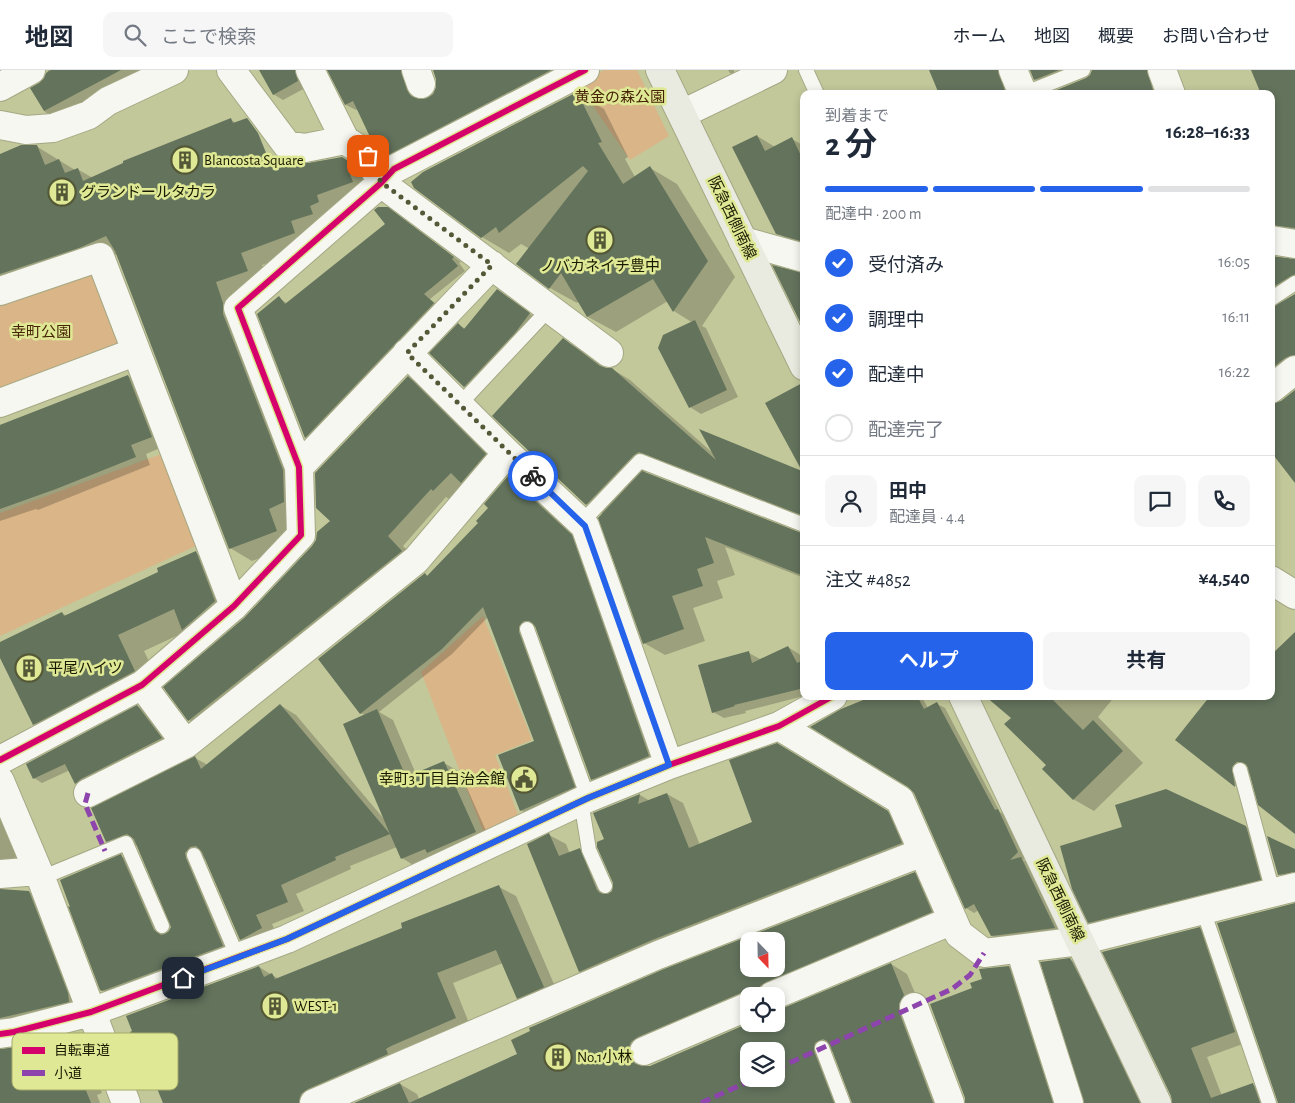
<!DOCTYPE html>
<html lang="ja">
<meta charset="utf-8">
<style>
:root{--surface:#fff;--page:#f6f6f7;--text:#1f2937;--muted:#747a83;--line:#e0e1e3;--accent:#2563eb}
body{margin:0;font-family:"Alegreya Sans","Noto Sans JP",sans-serif;background:var(--page);color:var(--text);height:100vh;display:flex;flex-direction:column;font-size:19px;white-space:nowrap}
*{box-sizing:border-box;margin:0}
p{font-size:16px;color:var(--muted)}
.icon{flex:none;width:28px;height:28px;fill:none;stroke:currentColor;stroke-width:2;stroke-linecap:round;stroke-linejoin:round}
.map{position:relative;flex:1;overflow:hidden}
.sheet{position:absolute;left:800px;top:20px;width:475px;height:610px;display:flex;flex-direction:column;background:var(--surface);border-radius:10px;box-shadow:0 2px 8px #0003}
.sheet>*{flex:none}
.needle{width:32px;rotate:158deg}
.controls{position:absolute;left:740px;top:862px;display:grid;gap:10px}
.controls a{display:grid;place-items:center;width:45px;height:45px;border-radius:10px;background:var(--surface);box-shadow:0 2px 8px #0003;font-size:25px}
.pin{position:absolute;display:grid;place-items:center;width:42px;height:42px;color:#fff;margin:-21px;border-radius:10px;box-shadow:0 2px 8px #0006}
.courier{position:absolute;display:grid;place-items:center;width:50px;height:50px;margin:-25px;border:4px solid #2563eb;border-radius:50%;background:#fff;color:#222;box-shadow:0 1px 6px #0007}
.head em{font-style:normal;font-weight:700}
.head div{display:flex;flex-direction:column-reverse}
.head{display:flex;align-items:center;justify-content:space-between;height:85px;padding:0 25px}
h1{font-size:32px;font-weight:700;line-height:38px}
.bar{display:grid;grid-template-columns:repeat(4,1fr);gap:8px 5px;align-content:center;height:60px;padding:0 25px}
.bar i{height:6px;border-radius:4px;background:var(--line)}
.bar .selected{background:var(--accent)}
.bar p{grid-column:span 4}
.line{display:flex;align-items:center;gap:12px;padding:0 25px;border-top:1px solid var(--line)}
.line div{flex:1}
.round{display:grid;place-items:center;flex:none;width:52px;height:52px;border-radius:10px;background:var(--page)}
ol{padding:0 25px;list-style:none}
li{display:flex;align-items:center;gap:15px;height:55px}
li p{margin-inline-start:auto}
li .icon{padding:5px;border-radius:50%;background:var(--accent);color:#fff;stroke-width:4}
li:last-child{color:var(--muted)}
li i{width:28px;height:28px;border:2px solid var(--line);border-radius:50%}
.button{display:flex;gap:10px;margin-top:auto;padding:10px 25px}
.button a{flex:1;height:58px;border-radius:10px;background:var(--accent);color:#fff;font-size:20px;font-weight:700;line-height:58px;text-align:center}
.button a+a{background:var(--page);color:var(--text)}
header{display:flex;align-items:center;gap:30px;box-sizing:border-box;height:70px;padding:0 25px;background:var(--surface);border-bottom:1px solid var(--line)}
header strong{font-size:24px}
nav{display:flex;gap:28px;margin-inline-start:auto;font-size:18px}
.search{width:350px;height:45px;background:var(--page);display:flex;align-items:center;gap:12px;box-sizing:border-box;padding:0 18px;border-radius:10px;color:var(--muted);font-size:19px}
.map>svg:first-child{display:block}
</style>
<header>
<strong>地図</strong>
<div class="search"><svg class="icon" aria-label="search" viewBox="0 0 24 24"><circle cx="10" cy="10" r="6"/><path d="M15 15l6 6"/></svg>ここで検索</div>
<nav><a>ホーム</a><a>地図</a><a>概要</a><a>お問い合わせ</a></nav>
</header>
<div class="map">
<svg width="1295" height="1033" viewBox="0 0 1295 1033">
<rect width="100%" height="100%" fill="#c3c89b"/>
<!-- green -->
<path fill="#d9b588" d="M604 0H637L669 66 630 90 578 14Z
M95 203 122 272 0 319V236Z
M164 383 198 475 0 566V443Z
M483 546 532 670 495 685 521 752 485 766 421 602Z"/>
<!-- shadow -->
<path fill="#0003" fill-rule="evenodd" d="M48 0H154L95 26 55 47 45 42 32 19 45 9Z
M261 0H305L307 17 283 30 273 24Z
M329 0H411L416 26 419 30H426L434 25 438 17 434 0H568L396 91 387 85 358 39 356 40 346 35Z
M728 0H734V3L740 0H758L740 9 730 3Z
M930 0H1009L1013 24H940Z
M1031 0H1083L1045 15 1035 9Z
M1093 0H1155L1162 24H1051L1091 6Z
M1253 0H1295V161L1271 164V24Z
M577 23 604 39 628 87 625 89 635 107 650 98 677 114 735 207 702 256 706 258 738 327 701 344 690 337 693 253 674 241 668 231 616 262 588 247 579 231 577 233 550 218 530 179 521 174 509 183 482 167Z
M231 50 254 63 275 101 342 88 378 110 317 176 262 195 269 214 237 225 306 414 299 474 252 491 230 478 117 184 0 229V85L36 76 75 100 77 99 93 108Z
M757 66 775 77 792 69 804 76V176L794 173 777 163Z
M395 143 461 192 459 193 465 201 430 229 441 238 313 372 306 368 259 244 279 228 288 234 387 154Z
M1271 187 1295 190V215L1272 236 1273 238 1295 225V294L1271 313Z
M506 226 537 249 472 321 464 316 458 255 466 259Z
M563 270 581 280 607 300 612 299 630 310 714 384 804 403V448L652 395 644 403 804 464V508L725 477 735 505 717 511 723 528 693 538 705 571 665 585 644 573 603 444 587 434Z
M128 306 143 315 167 375 146 384 150 395 38 440 36 439 0 451V355Z
M408 307 423 316 500 393 464 413 449 429 446 427 403 476 417 490 204 659 189 650 246 548 313 476 331 451Z
M509 407 518 413 581 472 658 691 602 715 592 709 537 556 530 558 584 722 530 746 521 740 535 672 488 547 452 584 379 642 393 650 416 704 444 693 460 702 491 772 418 798 402 788 397 777 350 796 351 799 296 824 304 841 272 854 278 867 257 878 241 869 206 787 201 793 239 885 120 930 101 919 121 786 138 795 167 864 172 856 138 775 123 780 107 771 195 688 208 695 280 635 296 645 384 749 365 645 360 643 425 505 428 506 480 453Z
M196 483 223 499 242 547 187 561 144 581 161 616 61 670 34 654 0 585V573L62 543 67 546 160 502Z
M1295 563V762L1251 703 1248 707 1251 724 1236 716 1177 669 1271 626ZM1232 688 1250 698V700L1231 690Z
M788 577 799 584 804 591V626L745 641 746 643 724 648 713 642 749 583 760 589Z
M876 626H921L928 638 937 634 945 638 1000 742 1005 745 1026 787 1023 790 1029 793 1062 862 1000 870 992 866 979 840 974 843 966 838Z
M987 626H1115L1098 647 1143 693 1094 741 1073 729 1012 648Z
M137 636 146 641 170 673 84 718 76 713 70 700 42 713 34 708Z
M794 684 904 752 918 783 534 937 518 928 503 893 453 913 471 958 318 1033H164L159 1020 153 1017 259 897 279 909 404 858 499 817 516 826 554 914 580 903 528 775 549 765 566 774 570 784 580 780 596 789 611 824 614 821V813L605 770 594 744 640 725 650 731 667 724 683 733 700 775 753 752Z
M0 735 17 783 14 795 0 802Z
M1246 757 1255 763 1269 814 1098 857 1089 852Z
M1295 780V814L1279 804Z
M915 803 931 813 948 851 776 926H749L645 989 646 997H650L750 954H776L891 894 907 904 920 935 946 1033H852L833 981 830 986 846 1033H357L400 1014 417 1024 419 1029 519 984 532 962 530 958ZM749 871H776V899H749ZM749 981H776V1009H749Z
M0 821 29 822 41 829 80 931 0 962Z
M1199 858 1216 868 1251 971 1207 987 1222 1026 1253 1015 1269 1024 1272 1033H1174Z
M1069 889 1086 899 1151 1033H1085Z
M1009 897 1025 906 1065 1033H966L973 918 984 909Z
M72 964 85 971 96 1002 94 1003 102 1023 97 1025 100 1033H0V980Z"/>
<!-- building -->
<path fill="#63735c" fill-rule="evenodd" d="M51 0H121L44 41 30 18 39 13 44 8 46 3Z
M259 0H295L298 11 273 25Z
M327 0H401L407 20 411 26 419 29 427 28 433 24 436 17V9L433 0H551L386 86 382 78 371 69 353 31 345 35Z
M929 0H998L1006 24H939Z
M1030 0H1059L1034 10Z
M1092 0H1147L1154 24H1047L1086 8 1090 5Z
M1251 0H1295V158L1271 155V24H1261Z
M577 22 602 72 598 73 623 114 650 96 708 191 673 242 653 209 587 247 561 203 549 219 516 194 588 101 583 96 499 163 496 157 481 168 414 118 411 112 423 102Z
M231 48 233 53 247 48 258 63 273 100 296 92 308 93 342 87 356 96 358 100 350 104 353 112 317 125 319 132 310 136 313 144 291 151 295 163 241 183 248 201 216 212 223 233V244L283 400 284 432 269 439 277 461 229 479 115 181 106 166 79 178 0 204V84L21 75H37L45 95 59 89 65 103 78 98 83 111 123 93V91Z
M757 65 765 81 792 67 804 92V172L776 164 732 77Z
M378 137H388L454 187 452 189 458 196 424 224 434 233 305 368 257 244 279 226 285 234 385 154 374 140Z
M1271 186 1295 189V204L1271 218Z
M772 195 804 203V260Z
M497 219 530 243 515 263 464 317 429 283 458 253 464 259Z
M1295 224V285L1285 288 1271 299V238Z
M695 250 727 320 689 338 658 278 663 265Z
M563 268 600 296 607 298H612L716 390 699 359 802 401 765 333 804 312V446L639 382 634 385 586 435 492 346Z
M128 305 152 367 131 375 136 387 56 419 0 439V355Z
M408 306 486 384 461 413 451 403 433 421 431 419 388 466 402 481 188 651 163 617 244 548 312 476 316 470 317 462 330 451 316 438 315 403Z
M1295 320V413L1271 382V334L1281 331Z
M642 401 804 464V506L705 467 714 493 697 499 703 516 672 526 684 559 643 574 598 448Z
M508 406 572 465 649 686 591 710 535 556 529 551H524L519 557V562L575 717 520 741 498 685 534 671 483 537 442 579 360 644 318 589 425 503 427 506 478 453 476 451 488 438 484 434Z
M196 481 215 531 182 560 174 539 118 565 135 601 33 655 0 588V572L62 542 64 546 158 502 157 498Z
M1295 562V764L1258 735 1248 698 1246 694 1237 692 1232 697 1235 717 1175 670 1210 626H1271V585Z
M788 576 797 593 804 590V618L734 635 735 636 712 643 698 595 749 581 752 593Z
M873 626H917L924 639 937 632 995 740 998 739 1018 782 1010 790 1021 787 1055 858 991 866 974 834 965 839 914 723 908 717 810 657 841 639Z
M985 626H1049L1083 660 1093 650 1123 681 1073 730 1042 699 1046 695 1004 654 1011 648Z
M280 634 390 764 343 654 377 639 406 707 444 691 476 762 427 783 425 779 401 789 390 764 335 787 336 790 281 815 288 832 256 845 262 858 240 870 202 782 196 776 190 777 185 783 186 788 223 876 102 921 100 920 68 836 70 837 60 810 121 784 154 860 161 865 165 864 169 861 171 857 134 769 127 764 106 772 91 738 195 686 201 699Z
M137 635 162 668 81 709 75 714 65 694 33 709 26 694Z
M777 673 888 741 902 773 652 870 517 929 496 880 437 903 456 948 391 976 386 979 388 984 308 1019 301 1024 299 1033H163L156 1016 152 1018 141 993 145 992 130 962 132 961 126 946 259 896 264 907 272 903 275 909 402 858 401 853 499 815 544 917 579 902 527 774 549 763 559 786 580 778 597 820 600 823 608 824 612 821 613 813 597 777V772L604 769 593 743 640 724 638 734 667 723 689 778 752 752 729 690Z
M1166 719 1246 756 1261 810 1088 853 1072 819 1060 776 1122 757 1115 735Z
M1267 766 1295 779V802L1278 805Z
M915 802 932 842 766 912 760 916 757 923 750 920 743 922 638 967 631 972 628 980 630 987 634 993 642 996H650L749 953 776 954V941L891 893 904 925 899 934V942L933 1033H852L830 975 827 971 823 969 815 973 814 981 834 1033H354L400 1013 409 1033 517 984 511 970 530 961 529 958 664 899ZM749 871H776V899H749ZM749 981H776V1009H749Z
M0 819 29 821 68 923 69 932 0 948Z
M1295 833V1033H1278L1217 853Z
M1200 857 1235 962 1191 978 1211 1028 1253 1013 1260 1033H1172L1171 1026 1102 882Z
M1070 888 1082 911 1140 1033H1084L1040 892Z
M1009 896 1053 1033H965V1028L930 934 972 918 970 913 982 909 979 899Z
M73 963 85 995 82 996 90 1017 85 1018 91 1033H0V979L18 977Z"/>
<g fill="none" stroke-linecap="round" stroke-linejoin="round">
<!-- lane casing -->
<g stroke="#a5a884" stroke-width="16">
<path id="lane" d="M806 0 817 24
M1023 24 1083 0
M1271 229 1295 213
M459 335 550 238
M581 453 640 391 804 455
M527 559 588 728
M1240 700 1273 822
M581 731 589 780 605 816
M194 785 238 888
M41 808 126 773 162 856
M1203 840 1269 1033
M822 978 843 1033"/>
</g>
<!-- street casing -->
<g stroke="#a5a884" stroke-width="30">
<path id="street" d="M231 0 287 75 305 78 345 70 368 85 381 113 609 283
M310 0 345 70
M416 0 421 14
M1013 0 1023 24
M1162 0 1171 24
M0 17 31 0
M682 44 773 0
M0 55 26 60 53 58 89 45 108 31 174 0
M1271 170 1295 174
M743 171 804 188
M0 221 100 187 234 536
M1271 319 1295 300
M0 333 135 282
M507 383 585 456 669 695
M299 397 492 195
M1271 510 1295 525
M142 615 186 674
M779 656 900 730 959 864 984 883 1080 871 1295 817
M0 690 142 615 234 536 301 465 299 397 238 238 381 113 394 99 585 0
M0 711 41 808 126 1033
M88 723 186 674 416 490 507 383 407 283
M0 804 38 801
M1020 879 1069 1033
M772 926 953 850
M914 937 950 1033
M0 964 14 962 91 942 287 869 588 728 669 695 779 656 833 626
M644 981 749 936
M314 1033 658 885 923 782"/>
</g>
<!-- secondary casing -->
<g stroke="#a5a884" stroke-width="30">
<path id="secondary" d="M660 0 804 296
M963 626 1157 1033"/>
</g>
<!-- lane -->
<use href="#lane" stroke="#f6f7f0" stroke-width="14"/>
<!-- street -->
<use href="#street" stroke="#f6f7f0" stroke-width="28"/>
<!-- secondary -->
<use href="#secondary" stroke="#e9ebe0" stroke-width="28"/>
<!-- quiet -->
<path stroke="#8e44ad" stroke-width="5" stroke-dasharray="10 5" stroke-linecap="butt" d="M88 723 85 734 105 781
M776 999 952 919 970 905 984 883
M701 1033 754 1009"/>
<!-- cycleway casing -->
<g stroke="#dfe894" stroke-width="9">
<path id="cycleway" d="M0 690 142 615 234 536 301 465 299 397 238 238 381 113 394 99 585 0
M0 964 14 962 91 942 287 869 588 728 669 695 779 656 833 626"/>
</g>
<!-- cycleway -->
<use href="#cycleway" stroke="#d6006c" stroke-width="6"/>
</g>
<g fill="none" stroke-linecap="round" stroke-linejoin="round">
<!-- done -->
<path stroke="#545836" stroke-width="5" stroke-dasharray="0 9" d="M368 86 381 112 492 195 407 283 533 406"/>
<!-- route -->
<path stroke="#2563eb" stroke-width="6" d="M183 908 287 869 588 728 669 695 585 456 533 406"/>
</g>
<!-- icons -->
<defs>
<g id="building-ring" transform="scale(1.4375)"><circle r="9.5" fill="#dfe894" stroke="#545836" stroke-width="1.5"/><path d="M-4-6H4V6H1V3H-1V6H-4ZM-2.5-4.3h1.7v1.8h-1.7ZM.8-4.3h1.7v1.8H.8ZM-2.5-1h1.7V.8h-1.7ZM.8-1h1.7V.8H.8Z" fill="#545836"/></g>
<g id="civic-ring" transform="scale(1.4375)"><circle r="9.5" fill="#dfe894" stroke="#545836" stroke-width="1.5"/><path d="M-.6-6.5H3V-4.5H.6V-3L4-1V1h2V6H-6V1h2V-1L-.6-3ZM-1.2 2.5V6h2.4V2.5Z" fill="#545836"/></g>
</defs>
<g fill-rule="evenodd">
<use href="#building-ring" x="185" y="90"/>
<use href="#building-ring" x="62" y="122"/>
<use href="#building-ring" x="600" y="170"/>
<use href="#building-ring" x="29" y="598"/>
<use href="#civic-ring" x="524" y="709"/>
<use href="#building-ring" x="275" y="936"/>
<use href="#building-ring" x="558" y="987"/>
</g>
<g text-anchor="middle" dominant-baseline="central" stroke-width="5" stroke-linejoin="round" paint-order="stroke">
<!-- park labels -->
<g font-size="15" fill="#472306" stroke="#dfe894">
<text x="620" y="27">黄金の森公園</text>
<text x="41" y="262">幸町公園</text>
</g>
<!-- poi labels -->
<g font-size="15" fill="#191b00" stroke="#dfe894" text-anchor="start">
<text x="204" y="90">Blancosta Square</text>
<text x="81" y="122">グランドールタカラ</text>
<text x="600" y="196" text-anchor="middle">ノバカネイチ豊中</text>
<text x="48" y="598">平尾ハイツ</text>
<text x="505" y="709" text-anchor="end">幸町3丁目自治会館</text>
<text x="294" y="936">WEST-1</text>
<text x="577" y="987">No.1小林</text>
</g>
<!-- street labels -->
<g font-size="15" fill="#191b00" stroke="#dfe894">
<text transform="translate(732 148) rotate(64)">阪急西側南線</text>
<text transform="translate(1060 830) rotate(64)">阪急西側南線</text>
</g>
</g>
<!-- legend -->
<rect x="12" y="963" width="166" height="57" rx="8" fill="#dfe894" stroke="#a4aa68" stroke-width="1"/>
<rect x="22" y="977" width="23" height="7" fill="#d6006c"/>
<rect x="22" y="1000" width="23" height="6" fill="#8e44ad"/>
<g font-size="14" fill="#191b00">
<text x="54" y="985">自転車道</text>
<text x="54" y="1008">小道</text>
</g>
</svg>
<div class="controls">
<a><svg class="needle" viewBox="-14 -14 28 28"><path d="M0-13l5 13h-10z" fill="#e53935"/><path d="M0 13l5-13h-10z" fill="#747a83"/></svg></a>
<a><svg class="icon" aria-label="locate" viewBox="0 0 24 24"><circle cx="12" cy="12" r="6"/><path d="M12 2v4M12 18v4M2 12h4M18 12h4"/></svg></a>
<a><svg class="icon" aria-label="layers" viewBox="0 0 24 24"><path d="M12 4l9 5-9 5-9-5zM3 14l9 5 9-5"/></svg></a>
</div>
<div class="pin" style="left:368px;top:86px;background:#ea580c"><svg class="icon" aria-label="bag" viewBox="0 0 24 24"><path d="M5 8h14l-1 12H6zM9 8a3 3 0 0 1 6 0"/></svg></div>
<div class="pin" style="left:183px;top:908px;background:#1f2937"><svg class="icon" aria-label="home" viewBox="0 0 24 24"><path d="M3 11l9-7 9 7M6 9v11h12V9"/></svg></div>
<div class="courier" style="left:533px;top:406px"><svg class="icon" aria-label="bike" viewBox="0 0 24 24"><circle cx="6" cy="16" r="4"/><circle cx="18" cy="16" r="4"/><path d="M6 16l4-8h5l3 8M10 8l3 8H6M13 5h3"/></svg></div>
<section class="sheet">
<div class="head"><div><h1>2 分</h1><p>到着まで</p></div><em>16:28–16:33</em></div>
<div class="bar"><i class="selected"></i><i class="selected"></i><i class="selected"></i><i></i><p>配達中 · 200 m</p></div>
<ol>
<li><svg class="icon" aria-label="check" viewBox="0 0 24 24"><path d="M5 12l5 5 9-10"/></svg>受付済み<p>16:05</p></li>
<li><svg class="icon" aria-label="check" viewBox="0 0 24 24"><path d="M5 12l5 5 9-10"/></svg>調理中<p>16:11</p></li>
<li><svg class="icon" aria-label="check" viewBox="0 0 24 24"><path d="M5 12l5 5 9-10"/></svg>配達中<p>16:22</p></li>
<li><i></i>配達完了</li>
</ol>
<div class="line" style="height:90px"><a class="round"><svg class="icon" aria-label="person" viewBox="0 0 24 24"><circle cx="12" cy="8" r="4"/><path d="M4 21q1-7 8-7t8 7"/></svg></a><div><b>田中</b><p>配達員 · 4.4</p></div><a class="round"><svg class="icon" aria-label="chat" viewBox="0 0 24 24"><path d="M4 5h16v11H9l-5 4z"/></svg></a><a class="round"><svg class="icon" aria-label="phone" viewBox="0 0 24 24"><path d="M5 4h4l2 5-3 2q2 4 5 5l2-3 5 2v4C11 20 4 13 5 4z"/></svg></a></div>
<div class="line" style="height:65px"><div>注文 #4852</div><b>¥4,540</b></div>
<div class="button"><a>ヘルプ</a><a>共有</a></div>
</section>
</div>
